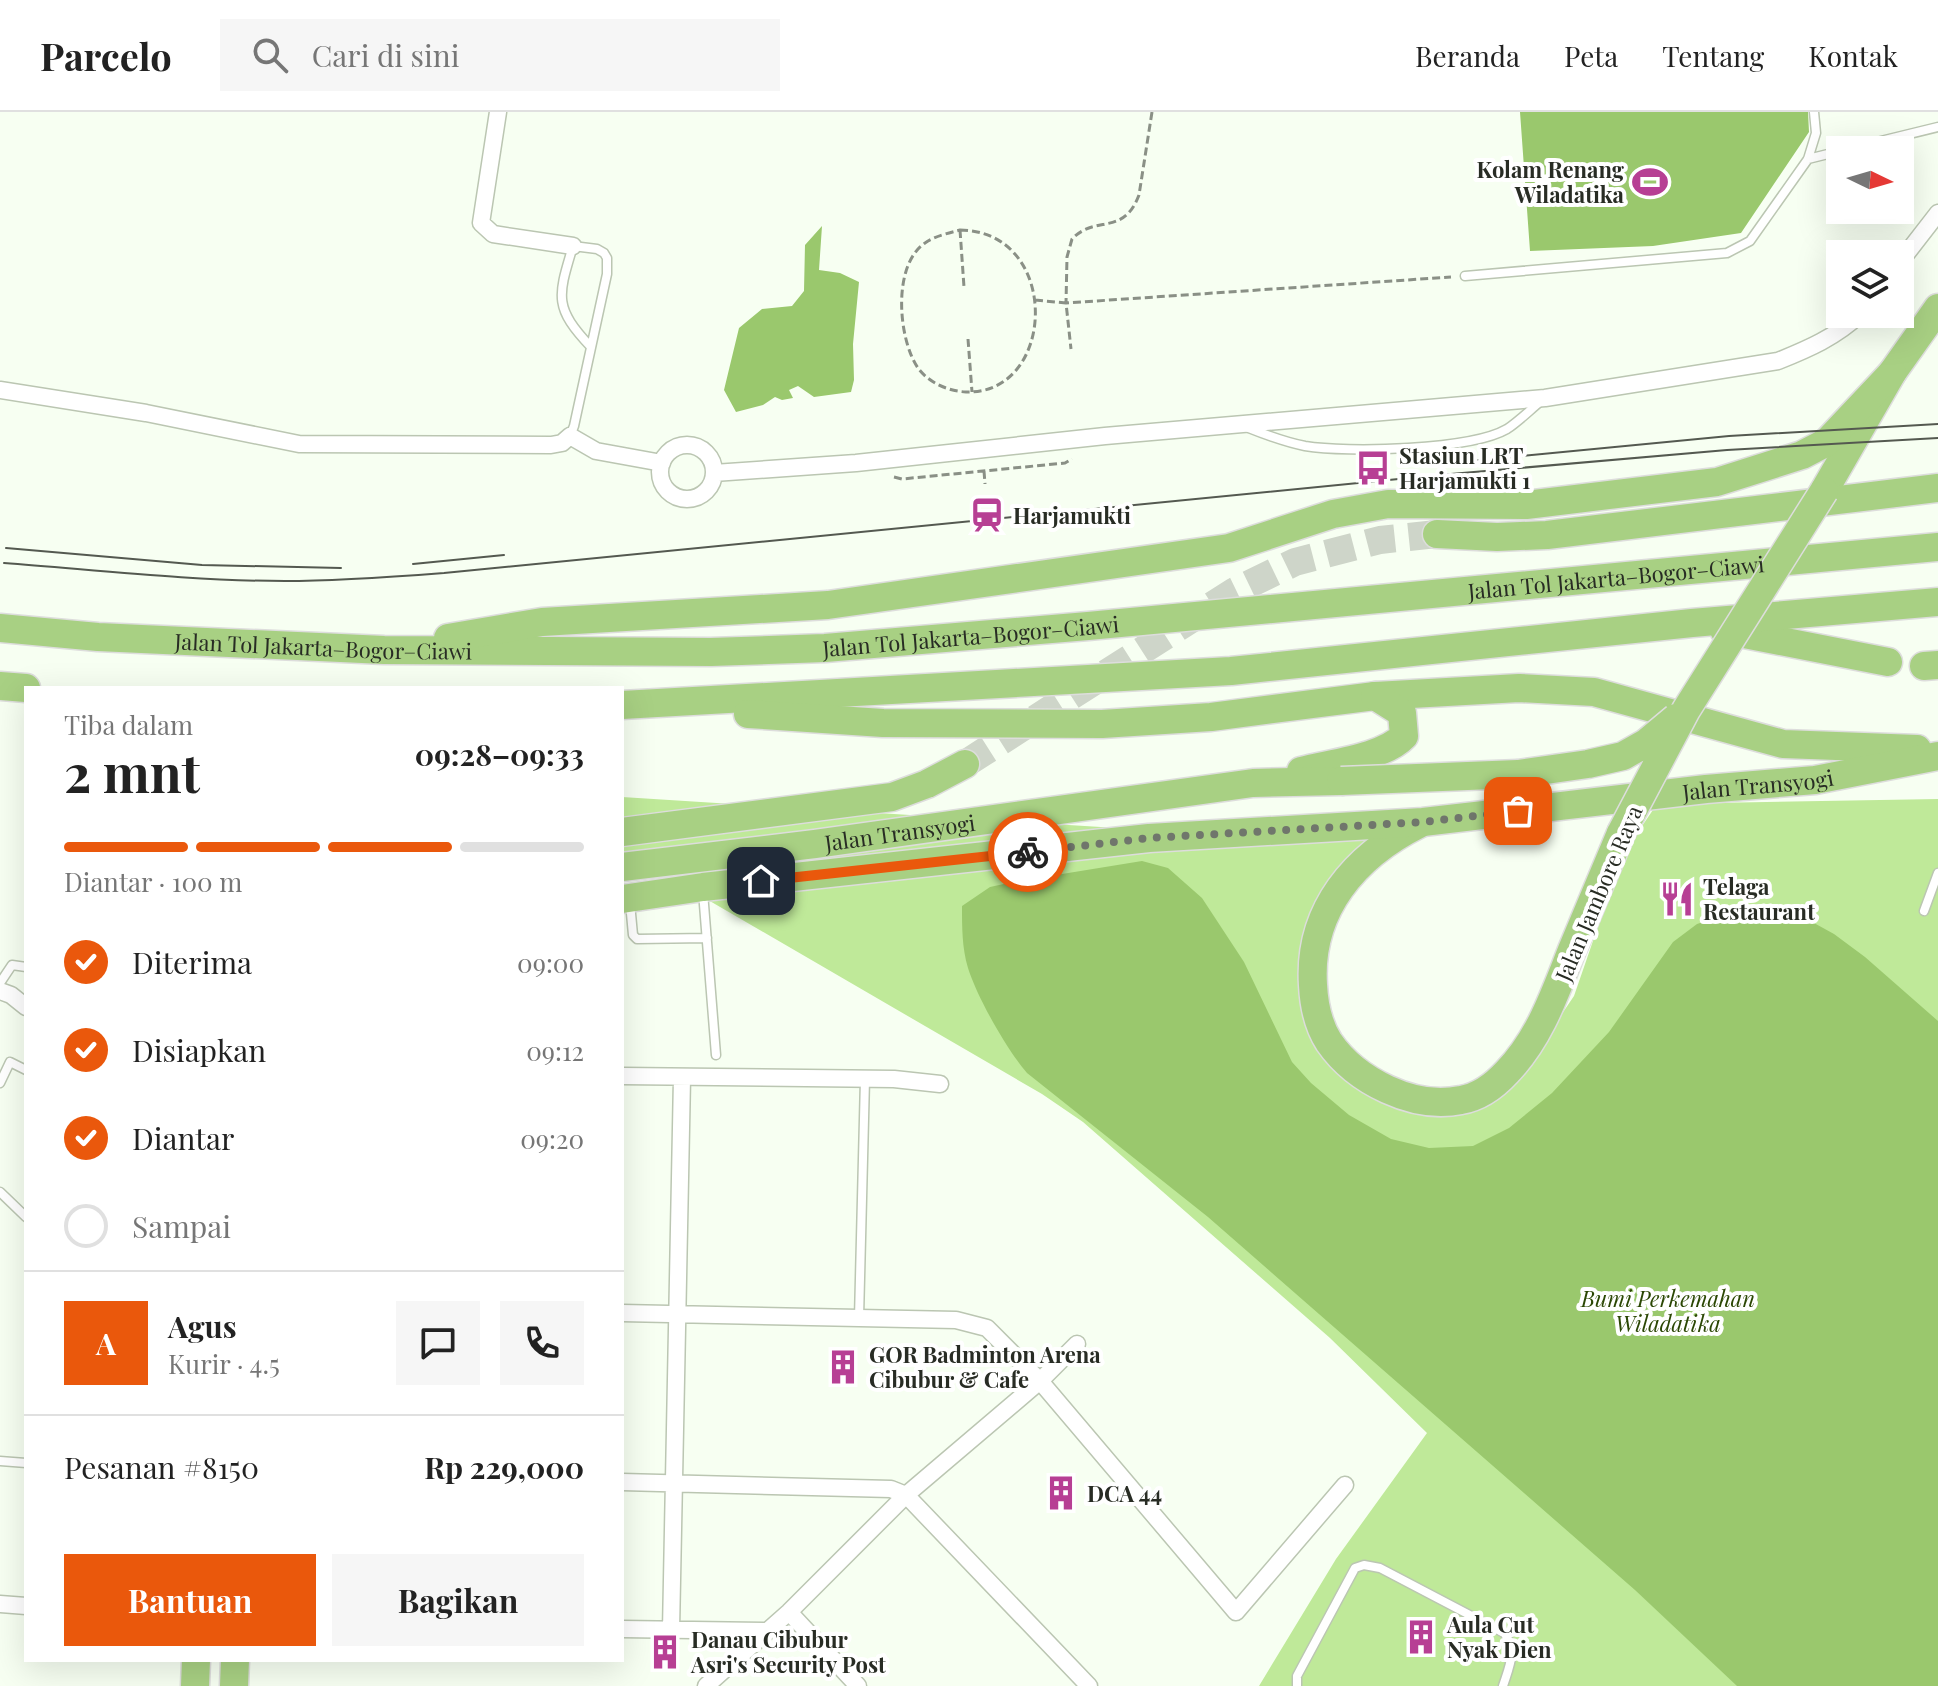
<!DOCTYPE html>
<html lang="id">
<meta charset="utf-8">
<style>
:root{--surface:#fff;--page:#f6f6f6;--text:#222;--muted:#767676;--line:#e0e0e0;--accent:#ea580c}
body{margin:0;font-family:"Playfair Display",serif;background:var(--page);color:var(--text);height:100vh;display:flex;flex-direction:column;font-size:30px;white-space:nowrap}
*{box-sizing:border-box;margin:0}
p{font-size:26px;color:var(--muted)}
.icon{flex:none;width:44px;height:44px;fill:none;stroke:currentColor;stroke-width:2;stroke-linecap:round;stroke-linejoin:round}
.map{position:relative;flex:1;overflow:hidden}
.details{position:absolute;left:24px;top:574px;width:600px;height:976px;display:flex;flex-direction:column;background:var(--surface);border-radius:0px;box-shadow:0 8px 32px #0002}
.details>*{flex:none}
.needle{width:52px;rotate:95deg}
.tools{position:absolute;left:1826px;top:24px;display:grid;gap:16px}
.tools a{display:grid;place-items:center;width:88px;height:88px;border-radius:0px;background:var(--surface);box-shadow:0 8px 32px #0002;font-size:40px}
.pin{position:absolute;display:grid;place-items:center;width:68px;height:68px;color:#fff;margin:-34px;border-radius:16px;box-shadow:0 4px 12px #0006}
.courier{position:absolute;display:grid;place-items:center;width:80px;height:80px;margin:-40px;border:6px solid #ea580c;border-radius:50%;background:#fff;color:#222;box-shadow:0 2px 10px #0007}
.headline em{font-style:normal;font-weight:700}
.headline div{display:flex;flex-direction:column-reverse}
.headline{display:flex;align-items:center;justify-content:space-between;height:136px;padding:0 40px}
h1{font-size:52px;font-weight:700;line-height:60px}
.bar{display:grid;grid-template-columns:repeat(4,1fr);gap:12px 8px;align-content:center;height:96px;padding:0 40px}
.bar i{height:10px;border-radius:6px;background:var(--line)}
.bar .on{background:var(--accent)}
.bar p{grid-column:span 4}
.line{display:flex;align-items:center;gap:20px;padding:0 40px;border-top:2px solid var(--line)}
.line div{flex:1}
.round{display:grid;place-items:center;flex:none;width:84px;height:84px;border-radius:0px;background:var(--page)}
ol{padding:0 40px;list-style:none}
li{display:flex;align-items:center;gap:24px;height:88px}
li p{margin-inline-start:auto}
li .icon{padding:8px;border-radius:50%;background:var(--accent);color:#fff;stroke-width:4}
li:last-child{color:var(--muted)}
li i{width:44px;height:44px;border:4px solid var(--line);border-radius:50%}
.cta{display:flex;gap:16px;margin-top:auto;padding:16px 40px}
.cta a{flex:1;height:92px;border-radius:0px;background:var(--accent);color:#fff;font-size:32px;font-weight:700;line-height:92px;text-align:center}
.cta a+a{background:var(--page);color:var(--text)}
header{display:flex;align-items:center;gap:48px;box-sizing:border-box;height:112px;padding:0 40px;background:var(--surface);border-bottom:2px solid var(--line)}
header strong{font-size:38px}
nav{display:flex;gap:44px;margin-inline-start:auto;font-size:28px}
.search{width:560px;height:72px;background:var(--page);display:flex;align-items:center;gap:20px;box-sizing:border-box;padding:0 28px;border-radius:0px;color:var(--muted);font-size:30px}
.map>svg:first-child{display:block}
</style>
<header>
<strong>Parcelo</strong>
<div class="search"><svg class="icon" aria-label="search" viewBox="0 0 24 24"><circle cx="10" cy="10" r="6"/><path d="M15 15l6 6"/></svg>Cari di sini</div>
<nav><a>Beranda</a><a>Peta</a><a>Tentang</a><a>Kontak</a></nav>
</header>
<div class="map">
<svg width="1938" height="1574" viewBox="0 0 1938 1574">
<rect width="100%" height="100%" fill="#f7fff2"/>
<!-- green -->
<path fill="#bfe999" d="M622 685 1214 722 1399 711 1361 740 1306 861 1362 968 1486 987 1511 977 1574 884 1623 742 1657 692 1938 687V1574H1259L1336 1447 1427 1321 1330 1226 1083 1010 1042 982 622 738Z"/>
<!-- water -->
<path fill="#9ac86d" d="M1520 0H1808L1809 20 1741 121 1653 134 1530 139Z
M822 114 819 158 840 161 859 170 853 232 854 268 851 280 814 285 798 274 789 278 793 286 782 288 775 285 763 293 736 300 724 278 739 216 762 197 792 194 804 179 805 133Z
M1142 749 1168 756 1202 786 1244 850 1292 950 1311 971 1349 1003 1391 1027 1429 1036 1473 1034 1509 1016 1552 981 1609 920 1673 830 1697 812 1734 800 1770 794 1794 800 1834 822 1865 845 1938 909V1574H1737L1635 1478 1208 1105 1027 961C1007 938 977 885 968 856 962 836 962 815 962 794L990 775 1013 770Z"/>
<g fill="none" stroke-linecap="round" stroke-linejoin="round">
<!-- highway-tunnel -->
<path stroke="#ced5c9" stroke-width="28" stroke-dasharray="28 14" stroke-linecap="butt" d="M965 652 1235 479 1295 450 1380 428 1437 422"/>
<!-- lane casing -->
<g stroke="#bbc6b2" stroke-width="11">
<path id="lane" d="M1844 38 1938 15
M1808 47 1840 39
M1465 164 1727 141 1750 129 1808 47 1816 21 1814 0
M1246 315C1266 323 1284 330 1305 334 1347 341 1471 338 1507 317 1519 309 1530 298 1541 289
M570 324 574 314 607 162V146L604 141 597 137 573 134C558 184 553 195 591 235
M703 780 716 943
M630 791 633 823 637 827 707 826
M1924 799 1938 761
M0 871 12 853 26 855
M0 971 10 950 26 958
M0 1080 26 1105
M859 1206 865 967
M0 1349 26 1351
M1297 1574V1564L1355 1456 1364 1453 1380 1456 1504 1521C1518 1538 1509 1555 1503 1574"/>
</g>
<!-- street casing -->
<g stroke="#bbc6b2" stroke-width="19">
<path id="street" d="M498 0 481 111 493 122 573 134
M1900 150 1938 101
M0 278 146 301 299 332 551 333 562 331 570 324 596 339 662 351
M660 360a27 27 0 1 1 54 0a27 27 0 1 1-54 0Z
M714 361 856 351 1105 324 1545 286 1778 249C1808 237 1836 225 1860 202
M0 879 11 883 26 895
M622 964 894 967 940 972
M622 1201 956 1208 987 1216 1040 1269 1236 1500 1345 1373
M622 1370 891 1377 906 1383 1089 1574
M0 1492 26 1494
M789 1500 858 1574
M622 1517 768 1519
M671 1518 682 966
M706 1574 789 1500 906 1383 1040 1269 1077 1232"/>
</g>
<!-- highway casing -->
<g stroke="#dddddc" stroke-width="31">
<g id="highway">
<path d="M1824 379 1892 261 1938 196"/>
<path d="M1437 422 1497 425 1547 423 1938 376"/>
<path id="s1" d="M0 516 98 525 384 538 711 540 825 536 1088 514 1938 435"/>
<path d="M1724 518 1888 550"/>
<path d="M448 526 542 510 828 493 1229 436 1333 402 1388 392 1526 393 1717 370 1802 343 1827 330 1892 261"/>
<path d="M1924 554 1938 553"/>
<path d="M0 574 26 576"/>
<path d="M622 593 1231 559 1692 511 1938 490"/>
<path d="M748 602 883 611 1102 612 1211 605 1375 584 1519 576 1594 580 1783 632 1917 637"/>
<path d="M1301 659C1331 651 1383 646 1404 624L1402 601 1375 584"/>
<path d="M1419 712C1355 744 1308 798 1313 873 1314 893 1318 913 1329 930 1356 969 1414 998 1461 988 1479 985 1495 973 1507 960 1540 926 1555 881 1572 838 1588 799 1605 760 1621 721"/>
<path d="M622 720 892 685 927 672 965 652"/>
<path id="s2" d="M622 755 815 732 1253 671 1341 669"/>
<path id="s3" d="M622 787 703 775 1149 726 1423 710 1706 677 1815 668 1938 644"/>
<path d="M195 1574 196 1548"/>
<path d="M234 1574 235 1548"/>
</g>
</g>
<!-- path -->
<path stroke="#8a9086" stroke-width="3" stroke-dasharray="8 4" stroke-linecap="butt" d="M1152 0 1139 83C1123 125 1096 102 1072 127L1067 145 1066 191 1451 165
M960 118C1062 119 1057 283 966 280 948 279 929 271 918 256 898 227 892 153 925 131 935 124 949 121 960 118Z
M960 118 964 175
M1035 188 1066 191 1071 237
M968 227 972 280
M984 359 985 372
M894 365 902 367 1065 351 1072 347"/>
<!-- lane -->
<use href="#lane" stroke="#fff" stroke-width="8"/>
<!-- street -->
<use href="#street" stroke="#fff" stroke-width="16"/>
<!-- highway -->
<use href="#highway" stroke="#a8d083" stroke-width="28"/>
<!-- tram -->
<path stroke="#545950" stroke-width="2" d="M1440 352 1729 324 1938 312
M6 436 202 453 341 456
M4 451C97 458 191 469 285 469 338 469 391 465 444 461L1439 363 1727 338 1938 326
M413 452 504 443"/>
<!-- highway-bridge casing -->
<g stroke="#dddddc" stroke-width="31" stroke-linecap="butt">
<path id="highway-bridge" d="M1341 669 1518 662 1588 652 1623 644 1646 631 1676 606
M1621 721 1686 598 1824 379"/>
</g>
<!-- highway-bridge -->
<use href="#highway-bridge" stroke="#a8d083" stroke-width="28"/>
</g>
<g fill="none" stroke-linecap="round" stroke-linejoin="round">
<!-- done -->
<path stroke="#70766c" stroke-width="8" stroke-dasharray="0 14.4" d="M1028 740 1149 726 1423 710 1518 699"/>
<!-- route -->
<path stroke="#ea580c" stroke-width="10" d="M761 769 1028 740"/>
</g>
<!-- icons -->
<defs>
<g id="stadium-bare" transform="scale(2.76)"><path d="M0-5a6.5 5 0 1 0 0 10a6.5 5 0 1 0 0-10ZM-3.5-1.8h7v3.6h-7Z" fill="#b73f94" stroke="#fff" stroke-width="2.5" paint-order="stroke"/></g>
<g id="bus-bare" transform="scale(2.76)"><path d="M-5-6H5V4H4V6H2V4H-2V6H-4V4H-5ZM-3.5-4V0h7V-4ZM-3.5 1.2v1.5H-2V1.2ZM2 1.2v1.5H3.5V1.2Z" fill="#b73f94" stroke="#fff" stroke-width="2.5" paint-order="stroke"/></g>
<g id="station-bare" transform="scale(2.76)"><path d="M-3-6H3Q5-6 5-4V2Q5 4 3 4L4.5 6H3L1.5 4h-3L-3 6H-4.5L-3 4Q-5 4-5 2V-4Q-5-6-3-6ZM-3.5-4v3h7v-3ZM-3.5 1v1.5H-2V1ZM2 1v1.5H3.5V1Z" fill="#b73f94" stroke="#fff" stroke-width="2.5" paint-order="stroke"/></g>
<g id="restaurant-bare" transform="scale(2.76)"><path d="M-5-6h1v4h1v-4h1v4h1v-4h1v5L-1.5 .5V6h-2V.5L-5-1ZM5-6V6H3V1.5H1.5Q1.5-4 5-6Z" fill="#b73f94" stroke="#fff" stroke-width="2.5" paint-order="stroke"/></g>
<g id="building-bare" transform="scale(2.76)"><path d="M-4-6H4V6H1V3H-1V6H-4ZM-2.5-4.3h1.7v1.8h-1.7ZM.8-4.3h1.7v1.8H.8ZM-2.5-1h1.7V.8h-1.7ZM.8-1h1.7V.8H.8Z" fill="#b73f94" stroke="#fff" stroke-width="2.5" paint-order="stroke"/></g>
</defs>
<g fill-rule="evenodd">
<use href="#stadium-bare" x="1650" y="70"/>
<use href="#bus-bare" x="1373" y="356"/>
<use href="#station-bare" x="987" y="403"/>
<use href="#restaurant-bare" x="1677" y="787"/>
<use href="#building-bare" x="843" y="1255"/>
<use href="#building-bare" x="1061" y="1381"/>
<use href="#building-bare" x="1421" y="1525"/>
<use href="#building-bare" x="665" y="1540"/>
</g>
<g text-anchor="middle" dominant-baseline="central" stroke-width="8" stroke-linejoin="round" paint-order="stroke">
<!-- poi labels -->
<g font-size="22" font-weight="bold" fill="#282c24" stroke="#fff" text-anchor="start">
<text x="1624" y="57" text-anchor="end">Kolam Renang<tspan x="1624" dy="25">Wiladatika</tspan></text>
<text x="1399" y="343">Stasiun LRT<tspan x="1399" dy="25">Harjamukti 1</tspan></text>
<text x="1013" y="403">Harjamukti</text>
<text x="1703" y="774">Telaga<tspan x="1703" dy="25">Restaurant</tspan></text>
<text x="869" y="1242">GOR Badminton Arena<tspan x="869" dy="25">Cibubur &amp; Cafe</tspan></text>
<text x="1087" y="1381">DCA 44</text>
<text x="1447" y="1512">Aula Cut<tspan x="1447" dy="25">Nyak Dien</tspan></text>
<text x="691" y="1527">Danau Cibubur<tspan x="691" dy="25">Asri's Security Post</tspan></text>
</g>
<!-- street labels -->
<g font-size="22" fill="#282c24" stroke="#fff">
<text stroke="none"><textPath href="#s1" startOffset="1620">Jalan Tol Jakarta–Bogor–Ciawi</textPath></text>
<text stroke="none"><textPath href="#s1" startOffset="972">Jalan Tol Jakarta–Bogor–Ciawi</textPath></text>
<text stroke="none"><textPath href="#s1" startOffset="324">Jalan Tol Jakarta–Bogor–Ciawi</textPath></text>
<text stroke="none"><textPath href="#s3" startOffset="1142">Jalan Transyogi</textPath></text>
<text stroke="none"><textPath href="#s2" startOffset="280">Jalan Transyogi</textPath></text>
<text transform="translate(1598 781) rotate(-67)">Jalan Jambore Raya</text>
</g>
<!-- park labels -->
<g font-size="22" font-style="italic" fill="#2b4704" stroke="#fff">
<text x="1668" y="1186">Bumi Perkemahan<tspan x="1668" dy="25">Wiladatika</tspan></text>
</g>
</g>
</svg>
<div class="tools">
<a><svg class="needle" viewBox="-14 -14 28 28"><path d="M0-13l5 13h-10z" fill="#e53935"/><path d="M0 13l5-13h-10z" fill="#767676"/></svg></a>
<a><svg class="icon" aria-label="layers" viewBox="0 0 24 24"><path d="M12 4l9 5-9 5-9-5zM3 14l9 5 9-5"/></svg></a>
</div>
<div class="pin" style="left:1518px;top:699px;background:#ea580c"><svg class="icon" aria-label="bag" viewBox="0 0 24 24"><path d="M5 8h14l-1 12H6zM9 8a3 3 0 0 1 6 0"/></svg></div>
<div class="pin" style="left:761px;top:769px;background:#1f2937"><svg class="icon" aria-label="home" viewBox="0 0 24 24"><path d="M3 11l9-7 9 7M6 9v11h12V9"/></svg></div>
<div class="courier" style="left:1028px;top:740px"><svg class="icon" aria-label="bike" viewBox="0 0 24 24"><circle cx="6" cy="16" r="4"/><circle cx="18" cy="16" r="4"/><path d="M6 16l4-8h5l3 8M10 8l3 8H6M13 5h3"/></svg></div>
<section class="details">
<div class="headline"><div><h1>2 mnt</h1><p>Tiba dalam</p></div><em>09:28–09:33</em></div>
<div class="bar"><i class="on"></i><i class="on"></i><i class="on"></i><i></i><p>Diantar · 100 m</p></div>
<ol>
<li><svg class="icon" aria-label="check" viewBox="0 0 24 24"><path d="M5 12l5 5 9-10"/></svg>Diterima<p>09:00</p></li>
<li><svg class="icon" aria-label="check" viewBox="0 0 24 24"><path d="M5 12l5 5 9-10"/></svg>Disiapkan<p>09:12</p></li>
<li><svg class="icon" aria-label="check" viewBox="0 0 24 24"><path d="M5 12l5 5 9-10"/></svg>Diantar<p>09:20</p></li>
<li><i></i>Sampai</li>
</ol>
<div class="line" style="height:144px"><b class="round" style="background:var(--accent);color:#fff">A</b><div><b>Agus</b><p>Kurir · 4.5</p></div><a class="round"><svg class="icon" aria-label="chat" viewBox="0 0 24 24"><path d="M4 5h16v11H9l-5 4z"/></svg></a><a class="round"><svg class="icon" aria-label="phone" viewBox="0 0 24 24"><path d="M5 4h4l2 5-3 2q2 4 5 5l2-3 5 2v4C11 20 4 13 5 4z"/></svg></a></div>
<div class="line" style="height:104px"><div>Pesanan #8150</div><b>Rp 229,000</b></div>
<div class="cta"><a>Bantuan</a><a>Bagikan</a></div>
</section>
</div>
